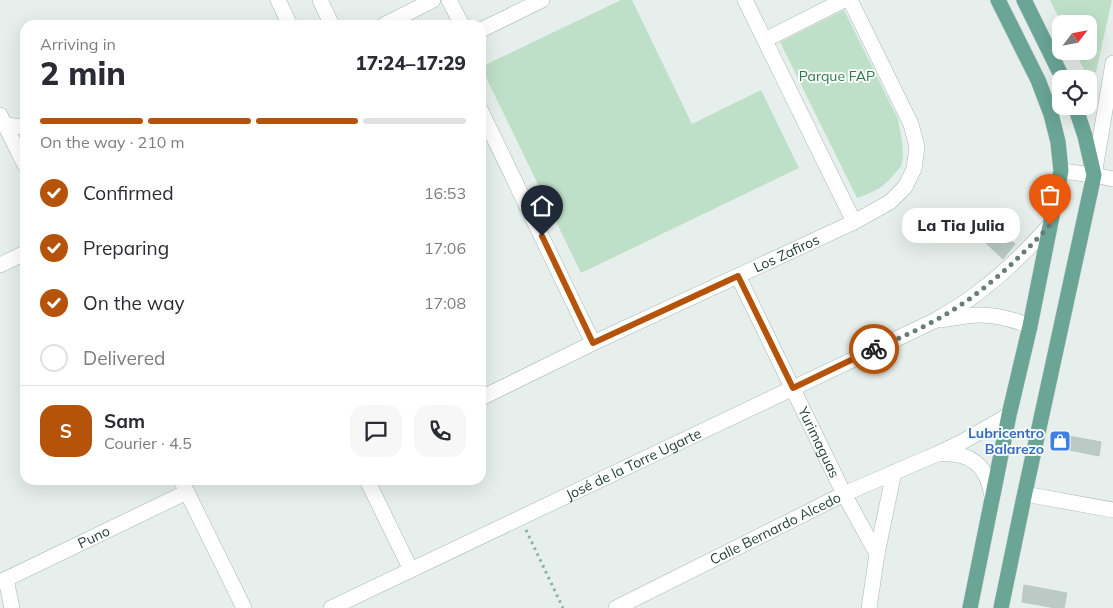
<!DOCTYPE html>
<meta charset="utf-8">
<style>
:root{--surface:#fff;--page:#f7f7f7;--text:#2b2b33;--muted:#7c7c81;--line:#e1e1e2;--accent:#b45309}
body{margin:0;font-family:Mulish,sans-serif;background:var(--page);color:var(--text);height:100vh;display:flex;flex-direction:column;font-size:19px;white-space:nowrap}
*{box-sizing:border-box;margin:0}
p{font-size:16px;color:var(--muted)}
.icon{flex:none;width:28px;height:28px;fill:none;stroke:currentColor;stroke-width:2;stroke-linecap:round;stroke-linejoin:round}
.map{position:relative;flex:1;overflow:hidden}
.drawer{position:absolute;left:20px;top:20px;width:466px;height:465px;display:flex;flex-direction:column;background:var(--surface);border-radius:15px;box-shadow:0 5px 20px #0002}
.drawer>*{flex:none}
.needle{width:32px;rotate:58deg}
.controls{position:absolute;left:1052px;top:15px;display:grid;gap:10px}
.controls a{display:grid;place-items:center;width:45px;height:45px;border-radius:10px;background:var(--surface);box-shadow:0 5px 20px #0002;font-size:25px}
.pin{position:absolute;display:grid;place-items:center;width:42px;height:42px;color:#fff;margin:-51px -21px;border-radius:50% 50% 50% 0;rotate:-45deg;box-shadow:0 0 5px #0007}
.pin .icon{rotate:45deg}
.courier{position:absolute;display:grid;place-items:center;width:50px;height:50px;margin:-25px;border:4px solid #b45309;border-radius:50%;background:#fff;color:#222;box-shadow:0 1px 6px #0007}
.bubble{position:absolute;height:35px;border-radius:15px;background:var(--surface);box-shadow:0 5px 20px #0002;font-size:16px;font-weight:800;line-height:35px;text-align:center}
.head em{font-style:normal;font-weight:800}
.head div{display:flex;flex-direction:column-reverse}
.head{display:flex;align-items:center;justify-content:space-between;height:85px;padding:0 20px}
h1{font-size:32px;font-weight:800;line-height:38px}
.bar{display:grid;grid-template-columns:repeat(4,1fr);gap:8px 5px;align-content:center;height:60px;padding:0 20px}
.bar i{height:6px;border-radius:4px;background:var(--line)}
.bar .current{background:var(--accent)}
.bar p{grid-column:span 4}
.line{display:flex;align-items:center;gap:12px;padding:0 20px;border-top:1px solid var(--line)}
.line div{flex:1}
.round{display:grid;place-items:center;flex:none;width:52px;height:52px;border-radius:15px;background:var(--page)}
ol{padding:0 20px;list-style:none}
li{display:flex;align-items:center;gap:15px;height:55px}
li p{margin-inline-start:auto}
li .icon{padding:5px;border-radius:50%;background:var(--accent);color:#fff;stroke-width:4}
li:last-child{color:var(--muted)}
li i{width:28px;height:28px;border:2px solid var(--line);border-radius:50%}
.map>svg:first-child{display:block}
</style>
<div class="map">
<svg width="1113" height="608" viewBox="0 0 1113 608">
<rect width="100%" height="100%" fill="#e6efeb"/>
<!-- green -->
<path fill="#bfe0c8" d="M621 0H632L692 124 761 90 799 168 581 273 481 67Z
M1050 0H1112L1096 72H1085L1075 51H1089V24H1062Z
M844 10 898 119C900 132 906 154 901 166 901 167 896 172 896 172 885 187 874 192 857 198L780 42Z"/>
<!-- building -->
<path fill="#bbcac4" stroke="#b8c9c2" d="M983 217 1015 244 1003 259 972 230Z
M1058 434 1101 442 1099 456 1055 447Z
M1024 585 1067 593 1064 608H1056L1022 602Z"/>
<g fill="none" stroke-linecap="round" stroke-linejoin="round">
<!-- minor casing -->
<g stroke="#a8b8b2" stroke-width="16">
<g id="minor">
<path d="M278 0 290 25"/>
<path d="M320 0 332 25"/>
<path d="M449 0 462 25"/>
<path d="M745 0 854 222"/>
<path d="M384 25 433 0"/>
<path d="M481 30 542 0"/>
<path d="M765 40 844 0"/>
<path d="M481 111 593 343"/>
<path d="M0 115 25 165"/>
<path d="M5 125 25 127"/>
<path d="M1061 171 1094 175 1113 179"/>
<path d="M1094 175 1113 63"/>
<path d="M0 265 25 253"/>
<path id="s1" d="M738 276 844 494 877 554"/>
<path d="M940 320C952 318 964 316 976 315 995 314 1012 319 1030 326"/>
<path id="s2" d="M481 398 593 343 854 222 890 202 905 187 914 169 917 147 911 124 850 0"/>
<path d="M939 454C971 452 987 465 992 496"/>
<path d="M181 480 244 608"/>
<path d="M367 480 411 570"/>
<path d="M1025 494 1113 510"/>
<path d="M6 579 12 608"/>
<path id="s3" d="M0 582 187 492"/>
<path id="s4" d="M331 608 936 320C953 310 970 300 985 287 1009 269 1030 247 1050 225"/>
<path id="s5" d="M616 608 844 494 937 454 962 442 1009 415"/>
<path d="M869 608 877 554 894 472"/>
</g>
</g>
<!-- major casing -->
<g stroke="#c2cac8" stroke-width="16">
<path id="major" d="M1024 0 1063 79
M970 608 1009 415 1030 326 1061 171 1058 142 1051 114 1038 80 998 0
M1001 608 1024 497 1094 175 1085 136 1075 106"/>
</g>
<!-- path -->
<path stroke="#86b3a5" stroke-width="3" stroke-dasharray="2.5 4" stroke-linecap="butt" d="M526 530 563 608"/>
<!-- minor -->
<use href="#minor" stroke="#fff" stroke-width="15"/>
<!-- major -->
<use href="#major" stroke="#6aa596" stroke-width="15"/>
</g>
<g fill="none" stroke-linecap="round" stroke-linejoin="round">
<!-- done -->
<path stroke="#687f78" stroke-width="5" stroke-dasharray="0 9" d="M874 349C895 340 916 331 936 320 980 296 1017 261 1050 225"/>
<!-- route -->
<path stroke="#b45309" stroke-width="6" d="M542 236 593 343 738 276 793 388 874 349"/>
</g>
<!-- icons -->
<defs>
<g id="shop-square" transform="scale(1.125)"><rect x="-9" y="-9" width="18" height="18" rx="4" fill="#3f7fe0" stroke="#f7fbf9"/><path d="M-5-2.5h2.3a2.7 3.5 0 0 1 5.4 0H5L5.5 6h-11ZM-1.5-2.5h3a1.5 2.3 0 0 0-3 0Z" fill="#fff"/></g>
</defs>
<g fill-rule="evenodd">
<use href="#shop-square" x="1060" y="441"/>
</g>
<g text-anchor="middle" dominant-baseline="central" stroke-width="4" stroke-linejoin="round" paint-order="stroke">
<!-- park labels -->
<g font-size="14" fill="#2d7a4b" stroke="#f7fbf9">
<text x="837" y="76">Parque FAP</text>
</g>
<!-- street labels -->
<g font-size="14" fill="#24423a" stroke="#f7fbf9">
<text stroke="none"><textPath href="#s2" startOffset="338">Los Zafiros</textPath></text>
<text stroke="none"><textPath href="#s1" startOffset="185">Yurimaguas</textPath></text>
<text stroke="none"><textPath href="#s4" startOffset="335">José de la Torre Ugarte</textPath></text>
<text stroke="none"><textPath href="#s5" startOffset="178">Calle Bernardo Alcedo</textPath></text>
<text stroke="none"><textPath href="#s3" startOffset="104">Puno</textPath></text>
</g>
<!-- shop labels -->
<g font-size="14" font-weight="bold" fill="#366cbe" stroke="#f7fbf9" text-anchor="end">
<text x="1044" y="433">Lubricentro<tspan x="1044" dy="16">Balarezo</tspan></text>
</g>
</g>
</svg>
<div class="controls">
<a><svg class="needle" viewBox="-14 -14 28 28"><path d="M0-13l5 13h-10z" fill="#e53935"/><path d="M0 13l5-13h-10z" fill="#7c7c81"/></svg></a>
<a><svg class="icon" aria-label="locate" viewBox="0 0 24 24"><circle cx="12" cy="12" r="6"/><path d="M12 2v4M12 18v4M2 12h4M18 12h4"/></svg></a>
</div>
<div class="pin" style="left:1050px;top:225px;background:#ea580c"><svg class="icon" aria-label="bag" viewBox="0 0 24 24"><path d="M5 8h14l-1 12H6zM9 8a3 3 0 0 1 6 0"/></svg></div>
<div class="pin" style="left:542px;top:236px;background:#1f2937"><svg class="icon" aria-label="home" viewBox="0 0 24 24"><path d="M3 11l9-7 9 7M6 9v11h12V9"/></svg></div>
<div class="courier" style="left:874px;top:349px"><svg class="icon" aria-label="bike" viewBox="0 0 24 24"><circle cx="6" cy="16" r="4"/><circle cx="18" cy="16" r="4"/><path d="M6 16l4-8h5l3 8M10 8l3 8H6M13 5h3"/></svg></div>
<div class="bubble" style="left:902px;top:208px;width:118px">La Tia Julia</div>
<section class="drawer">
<div class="head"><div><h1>2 min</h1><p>Arriving in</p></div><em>17:24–17:29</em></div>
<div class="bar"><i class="current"></i><i class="current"></i><i class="current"></i><i></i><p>On the way · 210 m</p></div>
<ol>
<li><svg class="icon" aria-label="check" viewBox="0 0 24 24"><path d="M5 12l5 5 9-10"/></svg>Confirmed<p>16:53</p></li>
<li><svg class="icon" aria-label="check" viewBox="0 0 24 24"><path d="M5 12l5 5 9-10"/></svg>Preparing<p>17:06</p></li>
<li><svg class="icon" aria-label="check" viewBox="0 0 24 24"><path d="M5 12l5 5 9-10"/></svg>On the way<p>17:08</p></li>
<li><i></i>Delivered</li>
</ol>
<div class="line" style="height:90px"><b class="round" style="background:var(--accent);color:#fff">S</b><div><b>Sam</b><p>Courier · 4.5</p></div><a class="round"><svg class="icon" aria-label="chat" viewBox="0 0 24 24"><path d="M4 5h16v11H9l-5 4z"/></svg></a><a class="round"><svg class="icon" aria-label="phone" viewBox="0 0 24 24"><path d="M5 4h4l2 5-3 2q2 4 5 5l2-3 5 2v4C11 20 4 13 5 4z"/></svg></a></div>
</section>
</div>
